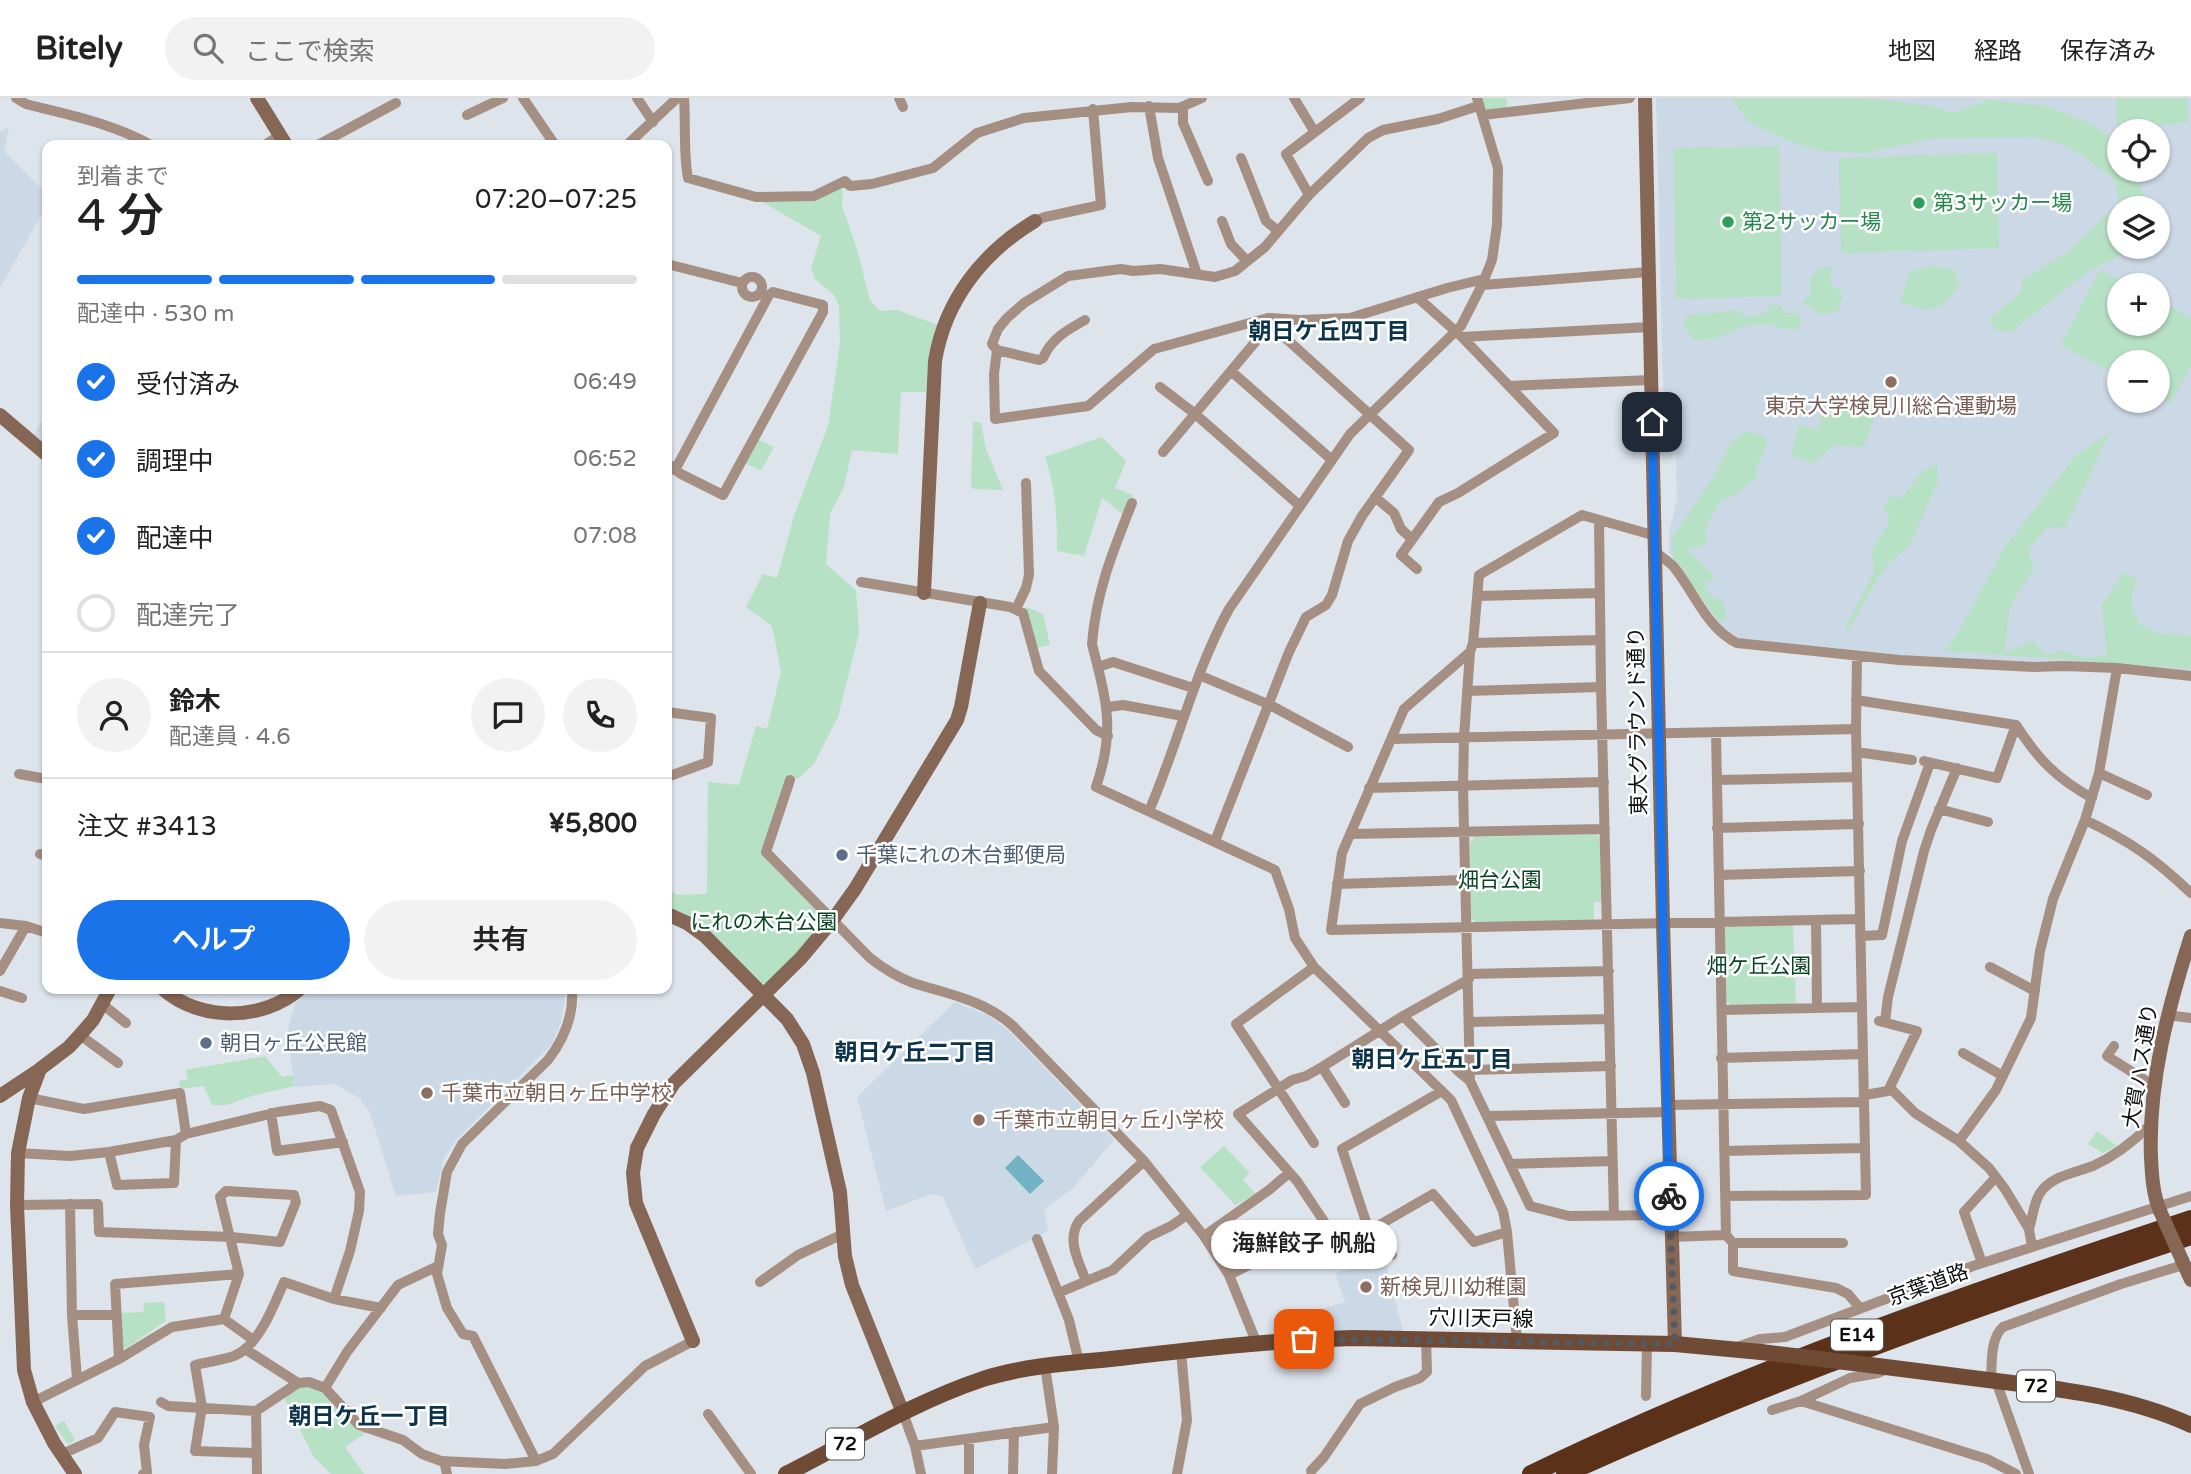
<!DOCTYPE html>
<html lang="ja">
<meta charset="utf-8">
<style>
:root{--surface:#fff;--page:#f2f2f2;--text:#222;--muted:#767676;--line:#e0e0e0;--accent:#1a73e8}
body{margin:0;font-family:"Varela Round","Noto Sans JP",sans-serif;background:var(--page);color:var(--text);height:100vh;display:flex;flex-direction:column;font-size:26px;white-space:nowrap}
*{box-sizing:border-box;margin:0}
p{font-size:23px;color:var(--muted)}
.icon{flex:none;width:38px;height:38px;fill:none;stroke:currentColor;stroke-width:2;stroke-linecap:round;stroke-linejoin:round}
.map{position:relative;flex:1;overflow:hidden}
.drawer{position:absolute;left:42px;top:42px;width:630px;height:854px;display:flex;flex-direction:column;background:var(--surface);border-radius:14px;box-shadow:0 2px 5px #0004}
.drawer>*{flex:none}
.tools{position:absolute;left:2107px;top:21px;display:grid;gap:14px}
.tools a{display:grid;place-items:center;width:63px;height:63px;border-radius:50%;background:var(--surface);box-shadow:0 2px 5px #0004;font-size:35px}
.pin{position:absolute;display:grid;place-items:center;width:60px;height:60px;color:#fff;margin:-30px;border-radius:14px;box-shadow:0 4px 10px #0006}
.courier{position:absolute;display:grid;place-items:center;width:70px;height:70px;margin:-35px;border:5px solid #1a73e8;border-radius:50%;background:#fff;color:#222;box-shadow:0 2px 9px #0007}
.bubble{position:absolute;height:49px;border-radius:24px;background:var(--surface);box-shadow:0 2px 5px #0004;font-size:23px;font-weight:600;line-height:49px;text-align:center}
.overview em{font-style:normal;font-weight:600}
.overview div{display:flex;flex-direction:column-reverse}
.overview{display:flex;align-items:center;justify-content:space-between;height:119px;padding:0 35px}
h1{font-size:46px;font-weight:600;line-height:52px}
.bar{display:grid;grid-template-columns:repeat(4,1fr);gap:10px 7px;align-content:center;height:84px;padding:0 35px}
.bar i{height:9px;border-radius:5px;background:var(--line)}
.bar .current{background:var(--accent)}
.bar p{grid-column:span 4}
.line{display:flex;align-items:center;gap:18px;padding:0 35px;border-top:2px solid var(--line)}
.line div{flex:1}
.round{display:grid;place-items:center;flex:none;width:74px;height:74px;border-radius:37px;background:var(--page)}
ol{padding:0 35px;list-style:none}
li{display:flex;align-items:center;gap:21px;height:77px}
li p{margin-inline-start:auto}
li .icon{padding:7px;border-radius:50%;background:var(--accent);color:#fff;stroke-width:4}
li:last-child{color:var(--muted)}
li i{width:38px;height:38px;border:4px solid var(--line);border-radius:50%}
.action{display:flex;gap:14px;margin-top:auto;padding:14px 35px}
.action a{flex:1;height:80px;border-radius:42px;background:var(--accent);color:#fff;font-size:28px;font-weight:600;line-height:80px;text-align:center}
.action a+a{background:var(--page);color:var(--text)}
header{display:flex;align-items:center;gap:42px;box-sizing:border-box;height:98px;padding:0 35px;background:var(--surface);border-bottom:2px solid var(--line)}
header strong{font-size:33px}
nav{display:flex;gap:38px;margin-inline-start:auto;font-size:24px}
.search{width:490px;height:63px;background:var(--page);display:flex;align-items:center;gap:18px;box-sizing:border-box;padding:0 24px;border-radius:38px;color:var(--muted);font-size:26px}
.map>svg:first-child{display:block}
</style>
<header>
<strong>Bitely</strong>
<div class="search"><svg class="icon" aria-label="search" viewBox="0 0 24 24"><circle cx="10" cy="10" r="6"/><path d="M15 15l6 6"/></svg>ここで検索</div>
<nav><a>地図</a><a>経路</a><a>保存済み</a></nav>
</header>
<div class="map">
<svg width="2191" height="1376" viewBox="0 0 2191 1376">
<rect width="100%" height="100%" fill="#dde4ec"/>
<!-- built -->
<path fill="#cbd8e5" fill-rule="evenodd" d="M1656 0H2191V574L1900 558 1742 541 1724 532 1669 454V435L1677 401 1675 326 1664 323ZM2119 33H2158V72H2119ZM2119 110H2158V149H2119ZM2119 187H2158V226H2119ZM2119 264H2158V303H2119Z
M9 29 4 53 47 96V107L0 190V34Z
M47 314V347L34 336Z
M312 891H564L565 901 561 924 552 946 456 1042 444 1060 436 1094 396 1098 370 1015 359 1000 335 986 295 989 287 935 295 905Z
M955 904 989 918 1008 932 1114 1042 1072 1091 1044 1111 1048 1133 975 1171 943 1099 931 1096 886 1113 857 999Z
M1385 1161 1403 1234 1329 1233 1322 1211 1345 1204 1335 1175Z"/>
<!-- green -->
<path fill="#b7e1c4" d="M1480 0H1507V10L1489 12 1482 8Z
M1731 0H1862L1927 7 1954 15 1989 2 2046 8 2092 26 2119 47V72H2134L2146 102 2143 110H2119V149H2126L2123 156 2089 173 2011 234 1997 233 1989 221 2022 193V182L2069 153 2119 104 2116 84 2085 59 2062 46 2036 39 1936 40 1864 55 1823 53 1786 42 1749 24Z
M2116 0H2187L2188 25 2117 29Z
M1779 48 1782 198 1676 201 1673 50Z
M1997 55 1999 150 1841 155 1839 60Z
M843 88 842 108 857 151 870 202 880 213 897 212 938 227 929 254 926 294H901L898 356 852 352 844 389 830 416 826 466 856 492 859 535 838 619 814 666 799 680 790 682 762 756 820 817 824 828 768 885 761 886 667 811V788L676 797 707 796 708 684 739 687 756 628 767 631 781 574 772 528 746 509 763 476 777 480 794 418 828 328 840 245 839 208 835 198 815 181 811 170 821 138 759 102 817 101Z
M1933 168 1954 171 1958 184H1961C1944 212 1932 217 1900 204L1910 174Z
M1825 169 1832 170 1830 184 1843 196 1839 213 1822 217 1802 204 1811 196 1810 180 1818 172Z
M2100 172 2129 187H2119V226H2158V202L2191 220V267L2171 305 2158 298V264H2119V278L2060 247Z
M1771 206 1780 207 1786 215H1798L1801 223 1798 232 1780 230 1769 226 1745 228 1714 241 1694 242 1684 229 1686 218 1738 212 1744 219 1766 215Z
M1879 299 1883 306 1874 320 1864 349 1833 347 1814 365 1791 358 1799 327 1818 331 1822 319 1838 305 1849 315Z
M973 324 981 325 986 351 1003 392 974 391 971 388Z
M1745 333 1765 338 1767 347 1756 371 1759 377 1737 396 1722 402 1705 429 1707 446 1687 452 1716 479 1703 486 1711 498 1724 504 1726 522 1718 523 1673 460 1672 440 1714 378 1731 344Z
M2111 333C2095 365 2081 398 2065 429L2046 430 2028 453 2034 470 2009 510 2005 555 2033 542 2045 556 2062 553 2085 560 2107 557 2102 506 2123 475 2136 481 2131 505 2140 527 2160 536 2191 537V571L1945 553 1964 525 2002 453 2075 358Z
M1102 339 1126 363 1115 390 1133 397 1125 418 1102 400 1084 458 1057 453C1057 418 1056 392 1045 359Z
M757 341 774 349 761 373 745 365Z
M1936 365 1938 384 1909 448 1888 466 1879 479 1848 534 1846 528 1874 474 1872 453 1890 421 1883 410 1892 396 1900 401 1922 374Z
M1026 509 1043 516 1050 547 1036 550Z
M1596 736 1602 742 1603 804H1594V822L1476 825 1471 819 1470 744 1475 739Z
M1793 827 1796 905 1732 908 1725 902 1723 834 1728 828Z
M265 958 282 979 293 977 295 988 255 997 226 1007H212L204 988 180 991 179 983 188 982 186 972Z
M2097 1033 2117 1048 2102 1055 2088 1046Z
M1224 1048 1250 1075 1243 1082 1256 1096 1235 1107 1200 1069Z
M164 1204 166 1223 126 1250H122L119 1215 144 1214 143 1205Z
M300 1288H312L322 1292 369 1333 345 1349 364 1376H331L313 1358 284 1299Z
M64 1323 75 1342 68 1346 55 1328Z"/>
<!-- water -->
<path fill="#71b3c3" d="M1018 1057 1044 1083 1030 1096 1005 1070Z"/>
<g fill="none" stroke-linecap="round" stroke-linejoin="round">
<!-- street -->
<path stroke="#a58f83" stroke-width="10" d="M16 0 26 6C68 17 112 25 151 47
M523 0 555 47
M637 0 653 24
M684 0C686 27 683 53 688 80L756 99 814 98 845 83 850 88 872 86 933 70 977 35 1024 20 1132 9 1179 10 1202 0
M899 0 903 9
M1294 0 1314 33
M1149 8 1158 60 1197 176
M1478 8 1438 21 1383 32 1368 40 1309 97 1265 149 1235 173 1215 179 1160 171 1133 173 1121 171 1068 178 1024 205 1007 220 998 231 992 246 997 252 994 276 995 321 1088 308 1154 251 1268 220 1300 222 1350 220 1447 190 1484 181
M1183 9V25L1208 83
M467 17 503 0
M1483 17 1630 0
M265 47 280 37
M318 47 396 5
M627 47 677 0
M1241 60 1266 123 1278 133
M1309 97 1286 56 1360 0
M1035 123 1045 119 1101 107 1093 11
M1222 123 1231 146 1247 163
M667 166 742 185
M742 189a10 10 0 1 1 20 0a10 10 0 1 1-20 0Z
M1482 187 1648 174
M1417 199 1462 239 1554 335 1458 395 1439 404 1401 457 1417 471
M1462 239 1650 229
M997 252 1039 262 1043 260C1051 241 1067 232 1085 222
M1231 273 1332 362
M1509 288 1651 282
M1160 289 1194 315 1300 408
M1163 354 1272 224
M667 365 681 376 723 397 823 214V207L773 194 769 197 675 372
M1375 399 1394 415 1401 431 1412 441
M1132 405C1113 453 1096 494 1092 546 1106 602 1116 631 1096 689L1275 772 1289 811 1295 840 1314 869 1451 1002 1503 1113 1507 1134 1517 1243
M1599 422 1601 589 1614 1117
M1656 438 1582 417 1479 477 1473 545 1470 554 1464 639 1463 688 1470 983 1530 1108 1569 1118 1670 1117
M1656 454C1661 459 1668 463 1673 468 1694 493 1706 530 1737 545L1899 562 2034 569 2064 568 2117 570 2191 578
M861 484 1010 509 1023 515 1039 573 1096 632 1108 638
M1478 498 1600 495
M1016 511 1026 490 1029 477 1026 385
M1473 545 1600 542
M1470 554 1404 611 1342 755 1331 832 1860 821
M1098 569 1113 564 1193 590
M1199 577 1270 607 1348 649
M1467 593 1601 589
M1856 602 2016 627C2038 661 2056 680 2092 700
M1108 609 1123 607 1183 618
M667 614 711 620 708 664 667 679
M1716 635 1726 1137 1733 1145V1173L1836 1190 1848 1196 1860 1210
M1392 641 1856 631
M1857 654 1912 662
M1924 663 1997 680 2016 627
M2099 675 2147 697
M19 676 47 681
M790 682 766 754 870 860C883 870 897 879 913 885 948 896 984 902 1013 928L1144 1063 1204 1138 1229 1177 1257 1246
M1717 682 1857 679
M1369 690 1604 684
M1939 711 1988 724
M1149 713C1178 646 1194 575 1229 511L1350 336 1461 228 1482 187 1492 162 1497 127 1498 70 1477 0
M2085 722C2130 743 2155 761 2191 795
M1717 730 1859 726
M1351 736 1605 731
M1215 743 1289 554 1306 519 1326 507 1332 497 1348 443 1362 418 1409 352 1271 227
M40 756 47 758
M1719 777 1860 773
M1337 786 1466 782
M1816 823 1817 910
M0 825 26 828 47 835
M1860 838 1882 837 1902 743 1930 665
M1314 869 1236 926 1314 1045
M1990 869 2035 893
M0 873 26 828
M1469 876 1609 873
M0 893 22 900
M102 906 126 925
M1722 912 1862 909
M2167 917 2191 920
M1403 918 1459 974 1470 983
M1470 924 1609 921
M1885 924 1888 899 1924 753 1931 732 1957 670
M80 937 118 965
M2114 948 2107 958 2154 988
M1963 955 2003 978
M1721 960 1863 956
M1322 969 1345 1005
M1470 972 1611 968
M1890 990 1915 1015 1959 1043 1989 1070 2005 1091 2029 1131 2032 1149
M1442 993 1342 1051 1369 1133 1433 1096 1474 1144 1507 1134
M1865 997 1888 993 1917 933 1879 923
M29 1000 84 1011 180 995 186 1036
M1667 1007 1864 1004
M271 1015 277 1053 343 1044
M1489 1018 1668 1014
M1959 1043 1996 992 2031 920 2040 853 2053 801 2085 722 2099 675 2117 570
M1724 1053 1865 1050
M109 1054 117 1087 174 1085 176 1042
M18 1055 70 1058 109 1054 176 1042 186 1036 278 1014 320 1008 331 1012 360 1094 359 1113 350 1153 334 1201
M1510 1066 1613 1063
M1726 1098 1866 1097 1856 631 1857 559
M70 1106 72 1217 77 1281
M17 1107 98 1106 99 1134 231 1139 280 1144 296 1104 294 1097 226 1093 220 1099 239 1176 224 1221
M2029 1131C2033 1118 2034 1101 2043 1091 2056 1077 2077 1074 2093 1068 2115 1058 2133 1044 2150 1027
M1204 1138 1269 1092 1289 1075
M1671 1139 1726 1137
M1037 1141 1069 1222 1079 1264
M1733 1145H1843
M1329 1157 1369 1133
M1392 1157 1344 1147 1332 1129 1325 1125 1297 1083 1238 1016 1292 982 1306 978 1322 969 1403 918 1469 881
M1982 1165 1964 1114 1996 1079
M1229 1177 1251 1166 1266 1162 1325 1125
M1086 1183C1079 1164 1066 1142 1079 1123L1144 1063
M760 1184 798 1157 843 1136
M1058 1195 1113 1172 1148 1139 1171 1128 1187 1117
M72 1217H115
M1737 1249 1760 1241 1785 1239 1973 1168 2191 1098
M245 1251 298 1285
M119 1261 115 1186 239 1176
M1045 1268 1054 1329 1052 1376
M1991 1282C1992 1266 1990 1240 2003 1229L2121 1186 2180 1168 2187 1169
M1996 1283 2029 1376
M325 1290 347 1254 398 1187 438 1168
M1646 1298 1647 1245
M1801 1303 1987 1361 2016 1376
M33 1304 119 1261 172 1229 224 1221 252 1241
M161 1304 168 1308 256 1313 298 1285 309 1284 325 1290 359 1327 403 1342 422 1356 441 1363 505 1366 536 1363 553 1356 645 1268 693 1243
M1772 1312 1801 1303 1850 1280 1878 1275 1887 1271
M256 1313 257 1376
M903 1315 915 1348 921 1376
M708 1316 751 1376
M915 1348 1054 1329
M257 1355 195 1353 202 1309 195 1267C208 1264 222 1262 234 1258 259 1248 274 1207 284 1184L334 1201 381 1210
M62 1356 98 1340 115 1314 150 1319 144 1347 147 1374 143 1376
M444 1363 447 1376
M536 1363 473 1238 463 1236 447 1210 437 1176 442 1147 438 1136 440 1115 447 1074 462 1046 548 962C564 941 574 917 572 891
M1311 1373 1324 1359 1360 1306 1395 1289 1420 1280 1427 1274 1426 1241
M969 1376V1341
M1013 1376 1014 1334
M1177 1376 1187 1322 1181 1253"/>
<!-- secondary -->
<path stroke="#866756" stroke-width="14" d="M257 0 286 47
M1645 0 1663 825 1675 1246
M0 317 47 357
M924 495 935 263C945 202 983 154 1035 123
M667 816 687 825 705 838 787 921 803 946 813 975 840 1094 845 1158 852 1187 903 1315
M163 891C200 924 263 923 300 891
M0 998 39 972
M2160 1113C2153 1096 2152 1079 2151 1060 2148 985 2168 910 2191 838
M2182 1162 2191 1182
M693 1243 636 1105 633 1075 637 1050 654 1016 674 985 801 860 832 823 855 791 957 622 961 609 980 505
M75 1376 54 1345 33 1304 24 1272 17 1107 18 1055 29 1000 40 971 69 949 80 937 93 922 110 891"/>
<!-- primary -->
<path stroke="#6f4a35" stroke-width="16" d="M1878 1268C1917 1273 1957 1278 1996 1283 2062 1291 2130 1299 2191 1327
M786 1376C851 1343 914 1304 983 1281 1027 1267 1074 1265 1120 1260 1197 1251 1275 1242 1353 1240L1675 1246 1761 1254"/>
<!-- highway -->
<path stroke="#5b3119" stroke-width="18" d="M1531 1376C1744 1273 1967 1195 2191 1121
M1565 1376C1768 1283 1979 1208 2191 1138"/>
<!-- secondary-bridge -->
<path stroke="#866756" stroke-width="14" d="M2160 1113 2182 1162"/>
<!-- primary-bridge -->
<path stroke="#6f4a35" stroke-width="16" d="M1761 1254 1878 1268"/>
</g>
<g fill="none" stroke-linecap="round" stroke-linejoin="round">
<!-- done -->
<path stroke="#565a5e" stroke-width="7" stroke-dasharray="0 12.6" d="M1304 1241 1675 1246 1669 1098"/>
<!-- route -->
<path stroke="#1a73e8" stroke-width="9" d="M1652 324 1669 1098"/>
</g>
<!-- markers -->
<g fill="#2e9e5b" stroke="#fff" stroke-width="2.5">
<circle cx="1919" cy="105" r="7"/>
<circle cx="1728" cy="124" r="7"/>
</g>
<g fill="#8d6e63" stroke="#fff" stroke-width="2.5">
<circle cx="1891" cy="284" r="7"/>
<circle cx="427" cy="995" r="7"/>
<circle cx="979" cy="1022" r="7"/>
<circle cx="1366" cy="1189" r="7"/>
</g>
<g fill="#5c6f8a" stroke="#fff" stroke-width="2.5">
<circle cx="842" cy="757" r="7"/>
<circle cx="206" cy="945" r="7"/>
</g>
<g text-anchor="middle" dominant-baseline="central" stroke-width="5" stroke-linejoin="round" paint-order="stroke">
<!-- shield labels -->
<g fill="#fff" stroke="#565758" stroke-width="2">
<rect x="1831" y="1221.5" width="52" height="31" rx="5"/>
<rect x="2017" y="1272.5" width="38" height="31" rx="5"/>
<rect x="826" y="1330.5" width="38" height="31" rx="5"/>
</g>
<g font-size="19" font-weight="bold" fill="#0d0f11">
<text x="1857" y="1237">E14</text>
<text x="2036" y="1288">72</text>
<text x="845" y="1346">72</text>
</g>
<!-- leisure labels -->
<g font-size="21" fill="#27864d" stroke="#fff" text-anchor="start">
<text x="1933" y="105">第3サッカー場</text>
<text x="1742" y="124">第2サッカー場</text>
</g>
<!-- education labels -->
<g font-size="21" fill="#785e54" stroke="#fff" text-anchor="start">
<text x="1891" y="308" text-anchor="middle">東京大学検見川総合運動場</text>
<text x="441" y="995">千葉市立朝日ヶ丘中学校</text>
<text x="993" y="1022">千葉市立朝日ヶ丘小学校</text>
<text x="1380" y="1189">新検見川幼稚園</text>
</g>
<!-- street labels -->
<g font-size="21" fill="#0d0f11" stroke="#fff">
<text transform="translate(1638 623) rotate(-91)">東大グラウンド通り</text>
<text transform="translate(2141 968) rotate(-81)">大賀ハス通り</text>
<text transform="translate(1928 1187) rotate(-20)">京葉道路</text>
<text transform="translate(1481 1221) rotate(1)">穴川天戸線</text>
</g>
<!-- service labels -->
<g font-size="21" fill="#4e5e75" stroke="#fff" text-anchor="start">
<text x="856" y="757">千葉にれの木台郵便局</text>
<text x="220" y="945">朝日ヶ丘公民館</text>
</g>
<!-- park labels -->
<g font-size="21" fill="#084525" stroke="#fff">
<text x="1500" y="782">畑台公園</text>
<text x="764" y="824">にれの木台公園</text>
<text x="1759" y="868">畑ケ丘公園</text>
</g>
<!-- neighbourhood labels -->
<g font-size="23" font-weight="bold" fill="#0b334a" stroke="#fff">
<text x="1329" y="234">朝日ケ丘四丁目</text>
<text x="915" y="955">朝日ケ丘二丁目</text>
<text x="1432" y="962">朝日ケ丘五丁目</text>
<text x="369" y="1319">朝日ケ丘一丁目</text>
</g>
</g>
</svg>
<div class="tools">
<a><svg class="icon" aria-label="locate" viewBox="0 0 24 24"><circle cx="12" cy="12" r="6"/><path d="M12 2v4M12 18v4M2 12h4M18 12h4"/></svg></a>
<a><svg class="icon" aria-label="layers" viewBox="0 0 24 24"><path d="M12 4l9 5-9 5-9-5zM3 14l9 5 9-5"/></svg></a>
<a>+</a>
<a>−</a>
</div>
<div class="pin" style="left:1304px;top:1241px;background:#ea580c"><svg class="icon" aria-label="bag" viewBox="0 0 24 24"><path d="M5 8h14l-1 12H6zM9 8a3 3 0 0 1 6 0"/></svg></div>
<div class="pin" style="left:1652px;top:324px;background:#1f2937"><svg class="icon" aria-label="home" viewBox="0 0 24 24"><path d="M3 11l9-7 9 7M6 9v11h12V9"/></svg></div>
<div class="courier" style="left:1669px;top:1098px"><svg class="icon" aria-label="bike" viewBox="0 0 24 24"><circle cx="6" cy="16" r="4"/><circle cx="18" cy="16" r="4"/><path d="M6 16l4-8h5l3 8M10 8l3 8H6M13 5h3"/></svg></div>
<div class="bubble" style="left:1211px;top:1122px;width:186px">海鮮餃子 帆船</div>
<section class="drawer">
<div class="overview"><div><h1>4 分</h1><p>到着まで</p></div><em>07:20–07:25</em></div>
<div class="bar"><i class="current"></i><i class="current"></i><i class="current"></i><i></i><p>配達中 · 530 m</p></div>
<ol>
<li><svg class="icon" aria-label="check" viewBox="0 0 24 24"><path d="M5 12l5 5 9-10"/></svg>受付済み<p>06:49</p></li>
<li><svg class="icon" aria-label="check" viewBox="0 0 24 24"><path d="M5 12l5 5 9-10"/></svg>調理中<p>06:52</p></li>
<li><svg class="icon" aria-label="check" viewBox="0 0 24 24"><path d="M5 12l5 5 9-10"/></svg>配達中<p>07:08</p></li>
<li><i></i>配達完了</li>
</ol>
<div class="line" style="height:126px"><a class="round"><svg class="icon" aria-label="person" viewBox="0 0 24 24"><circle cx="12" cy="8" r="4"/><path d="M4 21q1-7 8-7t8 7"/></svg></a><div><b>鈴木</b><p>配達員 · 4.6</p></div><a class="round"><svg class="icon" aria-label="chat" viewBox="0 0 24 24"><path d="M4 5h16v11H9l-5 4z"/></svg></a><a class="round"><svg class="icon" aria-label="phone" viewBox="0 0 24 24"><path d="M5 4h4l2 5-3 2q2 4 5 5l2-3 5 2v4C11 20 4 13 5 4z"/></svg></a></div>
<div class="line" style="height:91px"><div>注文 #3413</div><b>¥5,800</b></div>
<div class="action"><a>ヘルプ</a><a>共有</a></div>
</section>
</div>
